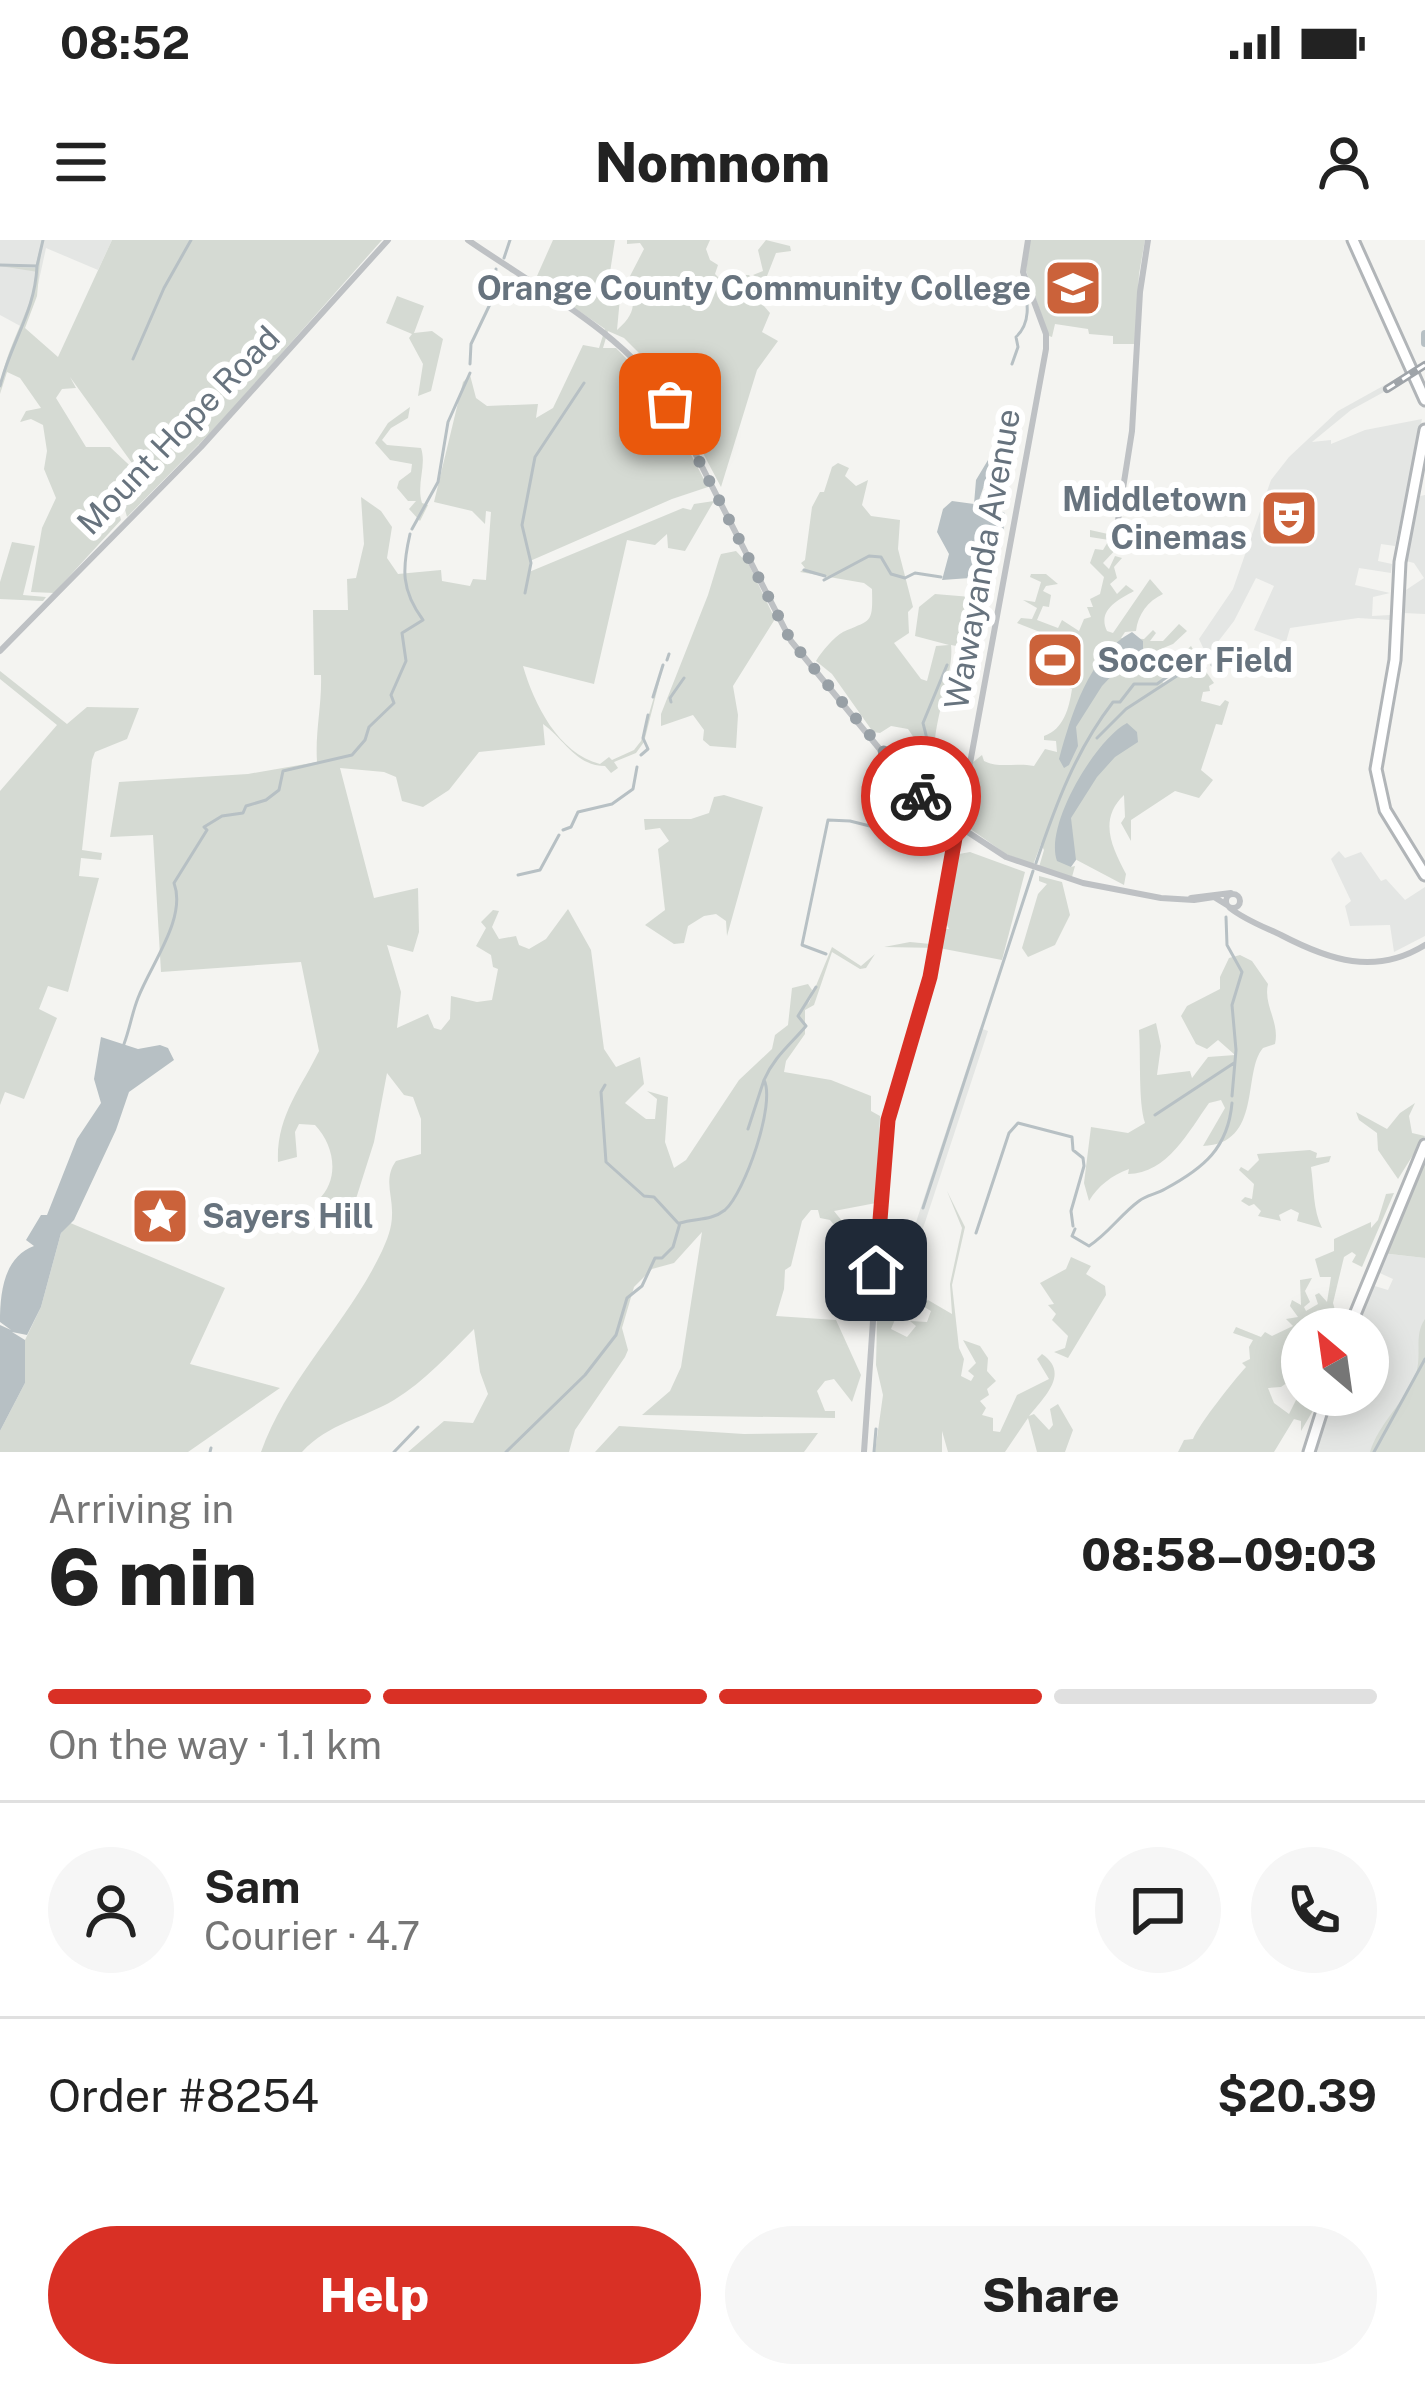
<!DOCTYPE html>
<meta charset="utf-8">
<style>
:root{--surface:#fff;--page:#f6f6f6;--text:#222;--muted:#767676;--line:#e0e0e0;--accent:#d93025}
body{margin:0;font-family:"Public Sans",sans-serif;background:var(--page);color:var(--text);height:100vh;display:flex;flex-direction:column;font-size:45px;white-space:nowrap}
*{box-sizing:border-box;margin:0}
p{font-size:39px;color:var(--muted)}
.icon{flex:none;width:66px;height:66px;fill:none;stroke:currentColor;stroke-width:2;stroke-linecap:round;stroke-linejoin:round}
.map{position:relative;height:1212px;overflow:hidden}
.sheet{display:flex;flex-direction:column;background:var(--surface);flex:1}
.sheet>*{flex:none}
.needle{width:78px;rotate:331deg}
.tools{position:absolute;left:1281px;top:1068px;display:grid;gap:24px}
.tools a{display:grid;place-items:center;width:108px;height:108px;border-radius:50%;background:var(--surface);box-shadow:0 6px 30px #0003;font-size:60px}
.pin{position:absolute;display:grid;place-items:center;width:102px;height:102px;color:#fff;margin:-51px;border-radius:24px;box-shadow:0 6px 18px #0006}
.courier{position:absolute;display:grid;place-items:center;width:120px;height:120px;margin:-60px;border:9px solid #d93025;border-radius:50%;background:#fff;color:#222;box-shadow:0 3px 15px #0007}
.head em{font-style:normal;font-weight:800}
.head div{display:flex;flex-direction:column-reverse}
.head{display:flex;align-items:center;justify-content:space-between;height:204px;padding:0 48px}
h1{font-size:78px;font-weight:800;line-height:90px}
.bar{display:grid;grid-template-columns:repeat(4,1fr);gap:18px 12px;align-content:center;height:144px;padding:0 48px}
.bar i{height:15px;border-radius:9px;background:var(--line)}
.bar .current{background:var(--accent)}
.bar p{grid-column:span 4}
.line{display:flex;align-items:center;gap:30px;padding:0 48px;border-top:3px solid var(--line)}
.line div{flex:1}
.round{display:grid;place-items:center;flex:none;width:126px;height:126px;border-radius:63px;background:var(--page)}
.cta{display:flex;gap:24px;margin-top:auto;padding:24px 48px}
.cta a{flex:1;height:138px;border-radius:72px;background:var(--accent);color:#fff;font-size:48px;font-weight:800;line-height:138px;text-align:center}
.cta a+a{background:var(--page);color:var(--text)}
.status{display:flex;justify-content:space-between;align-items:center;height:84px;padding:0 60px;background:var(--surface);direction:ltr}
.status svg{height:33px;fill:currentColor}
header{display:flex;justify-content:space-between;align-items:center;height:156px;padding:0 48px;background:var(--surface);font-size:54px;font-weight:800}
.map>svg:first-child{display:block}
</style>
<div class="status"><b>08:52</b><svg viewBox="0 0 49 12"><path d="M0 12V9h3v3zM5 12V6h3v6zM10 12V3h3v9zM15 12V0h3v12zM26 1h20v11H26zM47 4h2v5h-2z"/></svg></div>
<header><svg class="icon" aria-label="menu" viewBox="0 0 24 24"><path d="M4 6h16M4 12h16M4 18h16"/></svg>Nomnom<svg class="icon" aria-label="person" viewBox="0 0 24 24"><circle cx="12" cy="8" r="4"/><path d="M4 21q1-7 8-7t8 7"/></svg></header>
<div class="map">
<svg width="1425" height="1212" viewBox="0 0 1425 1212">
<rect width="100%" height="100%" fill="#f4f4f1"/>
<!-- built -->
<path fill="#e4e6e4" d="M0 0H112L98 30 46 8 34 63 24 88 0 75Z
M1410 131 1413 136 1351 170 1312 202 1331 200V204L1365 190 1422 179 1395 306 1381 304 1378 321 1392 324 1391 333 1359 328 1355 345 1390 353 1373 357 1372 376 1390 375V380L1358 378 1290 388 1286 402 1254 390 1274 346 1256 338 1234 381 1207 416 1199 399 1233 349 1271 240 1289 217 1338 171Z
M1425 255V374L1403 373V352L1424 338 1414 323 1406 321 1420 256Z
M1339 611 1345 618 1361 612 1381 641 1386 639 1405 660 1425 647V696L1394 712 1390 685 1350 686 1345 666 1351 661 1331 619Z
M980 788 988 791 904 1046 896 1043Z
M1380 1013 1425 1018V1212H1312L1330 1155H1368V1089H1352L1368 1044 1388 1050 1393 1039 1373 1030Z"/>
<!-- green -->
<path fill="#d5dad3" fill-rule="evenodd" d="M42 0 37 56 25 88 58 117 112 0H382L220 183 127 277 123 262 118 268 121 280 54 353 31 352 42 288 56 258 44 229 47 211 43 185 31 179 20 182 26 171 41 168 20 138 7 132 0 154C0 117 31 73 38 32L0 26 35 28ZM70 137 142 237 110 207H86L56 158 62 149 76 148Z
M553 0H615L606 58 615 60 621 47 617 90C638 71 634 63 629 38L644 9 640 3 627 4V0H710L706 9 710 20 718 25 715 34 725 44 737 47 744 35H749L753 40 742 47 753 52 762 40 753 35 763 31 758 10 766 0 790 6 791 11 776 13 758 59 770 73 762 92 778 101 757 130 721 247 696 200 693 174 688 173 690 163C673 152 653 136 648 116L643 117 624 98 608 91 603 108H616L657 150 708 247 672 259 530 321 529 332 683 268 691 270 694 264 714 261 685 311 668 308 667 294 655 305 627 300 594 444 523 426C534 464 558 513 600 524L609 517 612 520 634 510 641 501 664 423 644 502 636 513 614 522 618 528 611 533 605 526C576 526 564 499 543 484L545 505 479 512 449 550 423 567 402 561 396 537 384 532 340 528 374 658 418 648 419 692 413 712 387 705 401 752 397 788 428 774 434 788 441 790 450 779 451 756 477 762 492 760 498 729 493 727 491 715 476 706 486 688 481 682 493 670 499 671 492 687 499 699 516 696 519 705 529 709 546 699 568 669 591 710 604 809 616 827 640 817 644 844 625 863 646 879H655L657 859 647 851 668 857 665 902 674 928 686 920 739 840 772 809 775 795 788 785 792 748 808 744 812 750 808 765 832 707 861 726 875 714 866 728 860 729 832 712 814 765 805 770V794L786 821 784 832 831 840 871 856V871L880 876 876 963 834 971 846 986 840 992 830 980 820 978 818 970H811L802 981 791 1026 785 1030 784 1049 776 1076 836 1080 861 1135 852 1162 834 1139 825 1141 817 1151 825 1171H835V1178L642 1175 670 1151 681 1127 702 992 674 1023 652 1029 634 1047 622 1088 628 1110 625 1117 575 1190 569 1212H408L444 1181 473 1183 488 1154 480 1132 474 1089C449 1114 425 1141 394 1160 362 1179 329 1183 302 1212H261C288 1137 348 1083 382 1011 387 1000 392 988 392 975 393 955 383 939 396 921L421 914V879L413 857 404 855 387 833 374 902 354 965 332 970 318 960C340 940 335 906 315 885L299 884 295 892 297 917 278 922C276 877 301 848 319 811L301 722 161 732 153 595 110 597 119 542 248 534 317 522C315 492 322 465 321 435H314L313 370H348L347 339 356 338 364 304 361 257 381 271 392 287 387 318 398 334 441 330 442 341 470 346 473 339 486 340 491 272 486 271 485 284 472 271 434 262 463 142 470 135 476 158 487 166 538 164 536 178 553 168 583 105 599 108 605 89 543 46 537 36Z
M1030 0H1145L1139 34 1135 104H1113V96L1089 94 1088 89 1055 84 1052 97 1049 96 1026 31Z
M397 56 424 66 414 93 432 91 443 99 431 151 418 156 423 124 409 98 412 94 386 83Z
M410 167 408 178 391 188 382 200 387 205 421 208C427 226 416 244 422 263L428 265 420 281 409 269 416 261H408L397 248 399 241 411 232 412 224 390 220 375 203 388 183Z
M838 223 849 228 845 236 856 246 868 240 862 265 871 276 900 280 898 309 913 367 908 372 909 393 894 403 921 439 927 441 936 406 949 405 915 396 919 367 935 354 971 357 966 402 962 407 951 405C956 444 910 524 953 545L958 570 955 576 922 549 920 507 908 489 891 486 880 493 873 492 832 434 816 421C822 411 834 397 843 392 871 379 873 385 872 349L864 343 800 332 805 328 801 323 805 320 812 267 820 252H824L832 227Z
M1090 290 1108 294 1120 305 1103 323 1109 329 1115 316 1122 318 1114 327 1117 338 1110 344 1117 354 1126 345 1134 351C1118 360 1097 370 1107 391L1113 393 1150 339 1163 354C1148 361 1138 374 1136 391L1125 392 1121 398 1144 399 1153 390 1156 393 1150 401H1163L1179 384 1187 391 1173 404 1151 413 1165 425 1171 415 1179 417 1191 406 1195 413 1161 441 1165 444 1199 422 1214 443 1209 446 1210 451 1203 452 1201 461 1220 466 1225 460 1229 462 1222 485 1216 484 1201 530 1213 540 1199 558 1175 551 1131 580V601L1121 583 1125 577 1124 555C1098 580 1112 607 1126 634L1124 645 1071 617V627L1075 626 1072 637 1039 627 1044 610 1041 604 1033 625 1006 614 962 583 972 523 982 515 984 521C999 529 1016 522 1034 526L1045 509 1057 512 1056 501 1044 500V496C1064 489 1069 468 1072 449L1062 446V442L1040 438 1048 398H1055L1017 383 1021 378 1032 379 1037 368 1023 360 1035 362 1041 342 1030 337 1031 334H1046L1058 344 1046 346 1043 351 1051 355 1049 367 1043 366 1037 380 1058 388 1062 380 1079 391 1084 379 1091 377 1087 367H1093L1090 359 1100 354 1104 337 1090 323 1095 309 1103 310 1109 300 1090 297Z
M12 302 35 306 23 355 46 357 43 361 0 359V342Z
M736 311 749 325 775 379 733 446 738 475 736 508 710 506 703 500 704 490 693 475 661 486V474L708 355 719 319 721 314Z
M0 431 67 484 87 467 139 468 127 499 95 512 92 520 82 610 102 613 101 620 81 618 79 636 99 638 68 752 48 746 39 769 57 778 24 859 5 852 0 865V551L57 485 0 439Z
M724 555 763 567 727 696 726 681 716 674 704 676 688 686 684 703 674 704 645 685 665 670 658 609 669 601 660 588 645 590 644 579H691L709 573 714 557Z
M970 612 1025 632 1002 720 939 708 884 707 910 702 941 705 944 689H949L946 683 959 614Z
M1039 636 1062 642 1070 675 1055 705 1028 717 1022 708 1038 654 1047 644 1039 641Z
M1240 715 1252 721 1268 744C1263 765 1280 782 1275 804L1263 808C1242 832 1263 904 1203 906L1225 868 1221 860 1209 863C1189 891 1167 934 1128 934L1129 929C1112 935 1098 946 1089 961L1084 943 1091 887 1128 893 1145 883C1138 862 1141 816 1139 790L1156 783 1161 806 1157 835 1190 831 1192 838 1208 817 1235 815 1218 800 1207 809 1196 804 1181 776 1187 766 1220 749V737L1229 718Z
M1415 863 1409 876 1412 893 1425 896 1398 939 1378 910 1377 893 1359 880 1356 872 1387 889 1400 873Z
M1310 910 1317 913 1316 918 1331 916 1329 922 1311 927C1314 947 1313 971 1322 988L1297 981 1299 973 1291 969 1279 975 1281 981 1258 976 1261 971 1254 964 1249 966 1241 961 1245 957 1252 959 1254 944 1239 930 1241 927 1248 931 1259 920 1257 914Z
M1425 912V1018L1381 1013Z
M947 951 965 987 952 1045 959 1108 964 1119 961 1136 971 1141 974 1136 968 1131 976 1123 963 1100 980 1106 988 1118 987 1131 996 1141 987 1149 989 1155 980 1161 986 1168 982 1175 993 1178V1191L1000 1192 1017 1155 1049 1139 1037 1119 1042 1114C1070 1133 1045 1156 1029 1176L1034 1174 1049 1190 1053 1185 1050 1169 1058 1164 1073 1190 1065 1212H1037L1028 1178 1005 1212H948L942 1191V1212H875L883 1155 876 1125 878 1042 894 1048 897 1054 907 1051 891 1089 907 1097 916 1086 910 1081 927 1082 931 1071 921 1065 928 1060 952 1074 950 1044 962 988Z
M1394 953 1362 1027 1352 1022 1356 1015 1352 1012 1344 1017 1333 1063 1335 1070 1349 1073 1325 1071 1318 1075 1315 1089H1302V1112L1295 1123 1302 1132 1281 1147 1268 1148 1274 1163 1289 1174 1297 1158 1317 1155 1318 1162 1301 1191V1181L1294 1179 1274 1212H1178L1184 1200 1193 1199C1200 1183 1234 1140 1246 1127L1242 1123 1250 1119 1249 1107 1253 1100 1233 1093 1236 1087 1261 1097 1265 1092 1272 1096 1293 1086 1286 1079 1298 1077 1290 1066 1292 1060 1301 1065 1300 1040 1312 1038 1305 1051 1310 1062 1304 1067 1306 1071 1318 1064 1315 1055 1319 1053 1327 1062 1331 1037H1320L1315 1019 1334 1011V999L1371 982V988L1378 980 1386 954Z
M68 982 225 1048 190 1124 280 1148 188 1212H0V1191L25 1143V1100L41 1067 61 993Z
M1071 1017 1091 1026 1086 1034 1105 1046 1106 1055 1068 1118 1054 1112 1065 1108 1068 1096 1052 1080 1056 1074 1048 1065 1054 1064 1040 1043 1066 1029Z
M1425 1079V1212H1370C1379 1183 1404 1163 1415 1136 1423 1116 1413 1096 1425 1079Z
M619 1186 744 1194 818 1193 804 1212H595Z"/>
<!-- water -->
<path fill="#b7c0c4" d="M988 220 989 231 978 263 1005 273 1003 296 989 328 970 338 942 340 949 314 937 292 943 269 952 261 974 264 976 240Z
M1132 392 1143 401V411L1121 426 1102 446 1076 487 1078 506 1069 525 1064 528 1059 519C1071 475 1089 415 1132 392Z
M1127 483 1137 492 1138 502 1115 517 1097 537 1071 578 1076 620 1071 627 1057 621C1044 586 1095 500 1127 483Z
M101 797 138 809 160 805 168 808 174 820 129 852 116 890 74 980 61 993 41 1067 27 1095 12 1092 25 1100V1143L0 1191V1085L11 1090 0 1082C0 1052 4 1017 34 1006L26 1000 41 975H47L77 899 101 863 94 839Z"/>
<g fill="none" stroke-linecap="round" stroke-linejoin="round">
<!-- stream -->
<path stroke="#b7c0c4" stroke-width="3" d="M504 18 510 0
M0 25 37 26 43 0
M133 119 164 48 191 0
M470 124 471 104 492 60 496 29
M1012 124 1018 107 1016 97C1031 83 1028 63 1024 45
M0 146C11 102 35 72 37 26
M412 289 438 242 448 182 470 133
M804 330 825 336
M824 340 869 316 881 317 891 334 905 338 915 333 941 337
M525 353 531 323 522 285 535 217 584 143
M667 420 669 414
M1212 425 1235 412
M1196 430 1205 428
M653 457 663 425
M671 462 670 458 684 438
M1097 498 1126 469 1186 430
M641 515 648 509 643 498 648 475
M920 547 929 507 923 483 947 425
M563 590 571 587 578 572 612 564 633 549 637 527
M1036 623C1056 564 1076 510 1113 462H1120L1134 444H1157L1191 420
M518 635 540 630 559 595
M1226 677 1227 705 1242 732 1232 765 1236 810 1232 856
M826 714 802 705 828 580 850 581 945 605 947 594 917 558
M124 804C130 788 132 773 138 758 151 724 187 678 174 643L207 590 204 587 222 576 243 573 246 566 266 560 279 550 283 531 352 515 365 500 369 487 394 463 391 455 406 421 402 393 423 380C401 350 402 329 410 294
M605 845 601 852 606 922 644 956 654 957 678 983
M1155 875 1234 823
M748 889 764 840
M923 968 1033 631
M1075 989 1072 996 1089 1006C1109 993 1120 975 1139 961 1146 955 1157 954 1165 949 1204 928 1228 908 1232 863
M976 993 1009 893 1018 883 1072 897 1073 910 1083 918 1084 926 1071 971 1073 986
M210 1212 211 1208
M394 1212 418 1187
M506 1212 585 1135 616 1095 627 1058 642 1046 655 1018H662L673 1007 680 983C696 978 711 981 725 970 745 952 776 863 764 840 774 817 790 805 806 786L798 776 816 747
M874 1212 876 1189
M1374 1212 1425 1119"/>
<!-- river -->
<path stroke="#b7c0c4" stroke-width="8" d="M1425 94V103"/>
<!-- primary casing -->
<g stroke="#b1b5b8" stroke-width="15">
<path id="primary" d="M1353 0 1425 160
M1425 190 1400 322 1395 420 1376 529 1385 570 1425 635
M1349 1089 1425 905
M1309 1212 1327 1155"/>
</g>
<!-- tertiary -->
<path stroke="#bec1c4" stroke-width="6" d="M468 0C534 46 628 95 670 164L791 401 887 518 940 574 1006 617 1083 643 1161 658 1194 660 1214 657 1227 665
M1116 293 1132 191 1140 52 1148 0
M0 411 201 207 388 0
M1226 661a7 7 0 1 1 14 0a7 7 0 1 1-14 0Z
M1191 658 1231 653
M1230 668C1245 680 1264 687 1281 695 1329 720 1375 736 1425 705
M864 1212 886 891 933 725 1046 109V94L1023 32 1028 0"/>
<!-- primary -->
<use href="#primary" stroke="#fff" stroke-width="9"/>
<!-- rail casing -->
<g stroke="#9fa4a9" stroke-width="8">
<path id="rail" d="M1387 149 1425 125"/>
</g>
<!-- rail -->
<use href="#rail" stroke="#fff" stroke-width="3" stroke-dasharray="9" stroke-linecap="butt"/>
</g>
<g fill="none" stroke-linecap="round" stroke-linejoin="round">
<!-- done -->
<path stroke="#98a0a6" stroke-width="12" stroke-dasharray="0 21.6" d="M670 164 791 401 921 556"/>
<!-- route -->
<path stroke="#d93025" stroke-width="15" d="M876 1030 888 880 930 737 957 587 921 556"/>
</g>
<!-- icons -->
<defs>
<g id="university-square" transform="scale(3)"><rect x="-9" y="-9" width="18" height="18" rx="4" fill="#cb623a" stroke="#fff"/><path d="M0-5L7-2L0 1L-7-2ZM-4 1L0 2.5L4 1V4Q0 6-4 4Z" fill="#fff"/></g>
<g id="theatre-square" transform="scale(3)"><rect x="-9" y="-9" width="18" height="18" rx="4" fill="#cb623a" stroke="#fff"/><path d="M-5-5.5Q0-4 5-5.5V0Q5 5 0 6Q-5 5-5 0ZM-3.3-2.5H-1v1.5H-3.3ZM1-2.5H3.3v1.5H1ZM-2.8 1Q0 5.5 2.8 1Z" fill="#fff"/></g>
<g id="stadium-square" transform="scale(3)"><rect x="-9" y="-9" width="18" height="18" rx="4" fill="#cb623a" stroke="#fff"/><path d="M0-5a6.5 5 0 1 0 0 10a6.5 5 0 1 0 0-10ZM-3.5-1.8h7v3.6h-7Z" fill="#fff"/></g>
<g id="sight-square" transform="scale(3)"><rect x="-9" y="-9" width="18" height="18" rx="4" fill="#cb623a" stroke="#fff"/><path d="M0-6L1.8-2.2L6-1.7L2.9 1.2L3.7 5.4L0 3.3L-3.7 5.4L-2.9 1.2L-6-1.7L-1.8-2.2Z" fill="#fff"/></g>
</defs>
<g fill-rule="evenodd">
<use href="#university-square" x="1073" y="48"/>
<use href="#theatre-square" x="1289" y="278"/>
<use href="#stadium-square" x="1055" y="420"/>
<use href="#sight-square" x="160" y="976"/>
</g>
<g text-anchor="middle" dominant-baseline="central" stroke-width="12" stroke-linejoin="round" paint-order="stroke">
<!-- poi labels -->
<g font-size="33" font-weight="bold" fill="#67737e" stroke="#fff" text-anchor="end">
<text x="1031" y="48">Orange County Community College</text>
<text x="1247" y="259">Middletown<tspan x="1247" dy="38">Cinemas</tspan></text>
<text x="1097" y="420" text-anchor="start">Soccer Field</text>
<text x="202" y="976" text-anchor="start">Sayers Hill</text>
</g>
<!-- street labels -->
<g font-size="33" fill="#67737e" stroke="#fff">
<text transform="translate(178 190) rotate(-46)">Mount Hope Road</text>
<text transform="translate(982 319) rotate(-80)">Wawayanda Avenue</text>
</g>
</g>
</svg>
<div class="tools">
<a><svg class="needle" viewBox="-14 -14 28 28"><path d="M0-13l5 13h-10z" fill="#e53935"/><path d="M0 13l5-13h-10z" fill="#767676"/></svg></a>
</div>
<div class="pin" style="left:670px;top:164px;background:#ea580c"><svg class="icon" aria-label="bag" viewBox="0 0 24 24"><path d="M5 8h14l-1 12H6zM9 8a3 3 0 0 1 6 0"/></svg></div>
<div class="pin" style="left:876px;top:1030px;background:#1f2937"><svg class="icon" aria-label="home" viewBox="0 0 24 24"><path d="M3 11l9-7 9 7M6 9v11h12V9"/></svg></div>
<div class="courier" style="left:921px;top:556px"><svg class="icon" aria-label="bike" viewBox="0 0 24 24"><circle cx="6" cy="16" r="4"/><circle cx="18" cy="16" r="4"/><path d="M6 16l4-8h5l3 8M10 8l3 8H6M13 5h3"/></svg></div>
</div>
<section class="sheet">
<div class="head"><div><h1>6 min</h1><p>Arriving in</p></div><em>08:58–09:03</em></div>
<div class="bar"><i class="current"></i><i class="current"></i><i class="current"></i><i></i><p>On the way · 1.1 km</p></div>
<div class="line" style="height:216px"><a class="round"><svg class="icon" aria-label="person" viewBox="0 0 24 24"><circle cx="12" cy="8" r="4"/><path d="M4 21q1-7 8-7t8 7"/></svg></a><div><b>Sam</b><p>Courier · 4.7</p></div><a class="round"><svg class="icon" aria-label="chat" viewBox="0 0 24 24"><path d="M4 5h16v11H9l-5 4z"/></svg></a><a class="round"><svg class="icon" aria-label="phone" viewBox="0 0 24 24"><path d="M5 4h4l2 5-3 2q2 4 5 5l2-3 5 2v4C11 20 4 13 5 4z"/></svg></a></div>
<div class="line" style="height:156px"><div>Order #8254</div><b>$20.39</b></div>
<div class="cta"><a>Help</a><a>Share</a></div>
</section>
